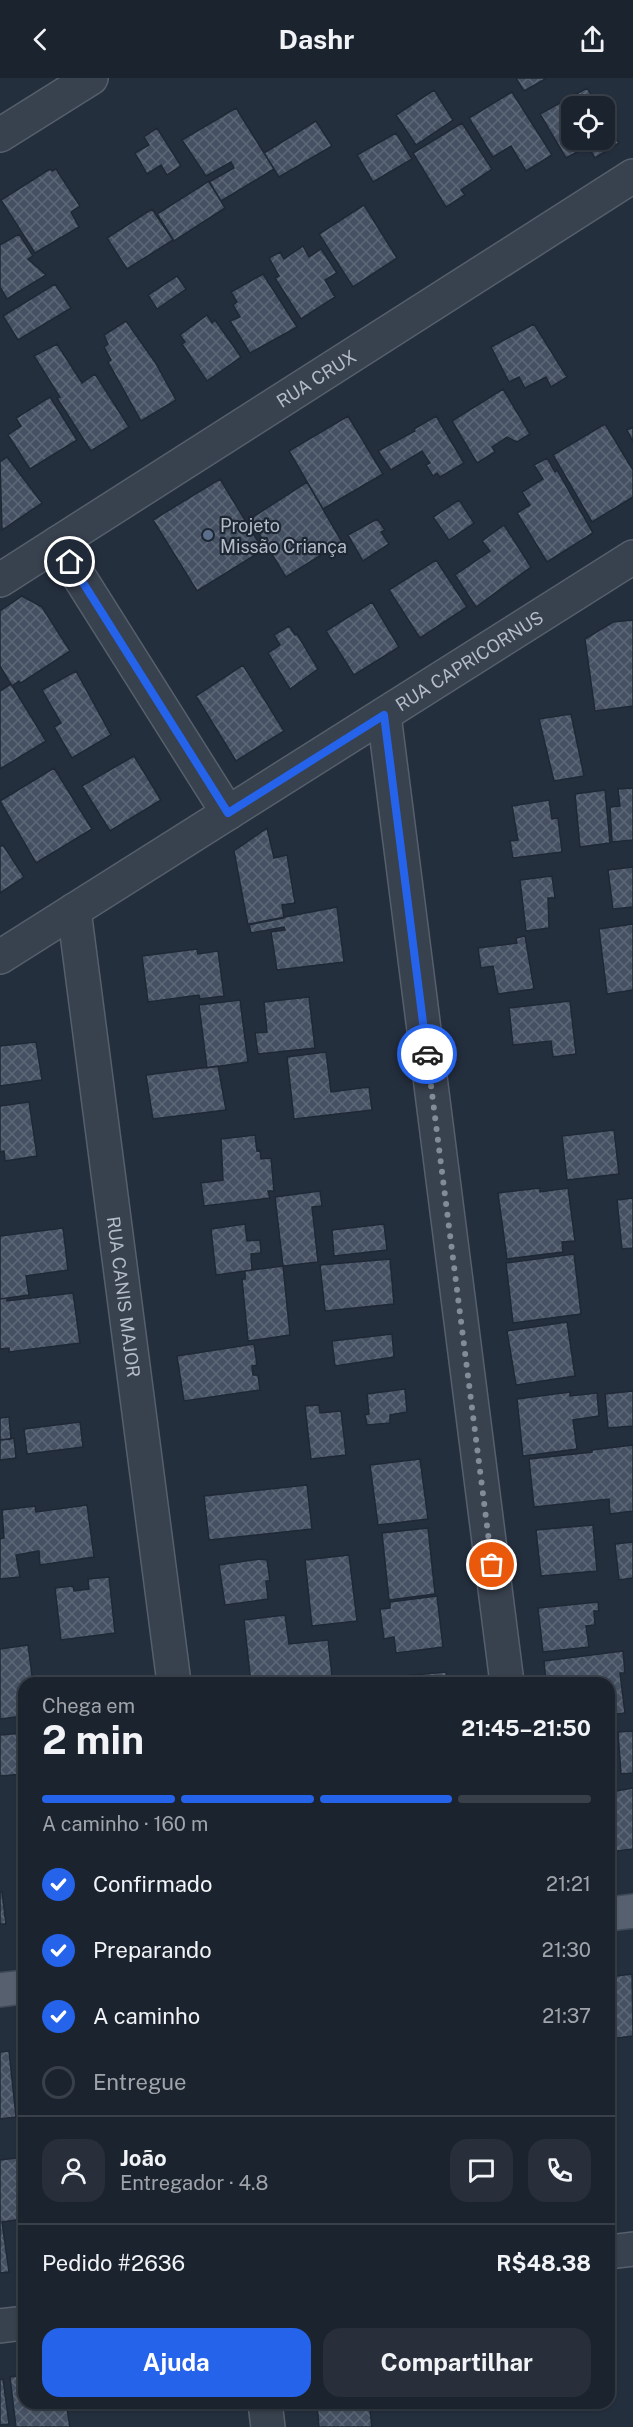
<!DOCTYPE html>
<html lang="pt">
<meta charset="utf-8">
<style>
:root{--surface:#1b232e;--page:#282f3a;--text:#f1f3f6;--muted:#a0a4aa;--line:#39404a;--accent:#2563eb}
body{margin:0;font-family:"Public Sans",sans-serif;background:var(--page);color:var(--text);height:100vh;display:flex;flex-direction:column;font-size:22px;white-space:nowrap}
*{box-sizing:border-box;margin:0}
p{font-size:20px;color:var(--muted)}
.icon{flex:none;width:33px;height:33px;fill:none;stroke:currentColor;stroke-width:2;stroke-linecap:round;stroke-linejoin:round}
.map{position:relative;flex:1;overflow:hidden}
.sheet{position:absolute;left:18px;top:1599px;width:597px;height:732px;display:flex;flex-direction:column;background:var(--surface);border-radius:18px;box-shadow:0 2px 4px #0004,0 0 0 2px var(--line)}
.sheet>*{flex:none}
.buttons{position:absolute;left:561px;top:18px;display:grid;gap:12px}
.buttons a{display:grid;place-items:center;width:54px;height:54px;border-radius:12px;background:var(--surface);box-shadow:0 2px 4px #0004,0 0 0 2px var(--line);font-size:30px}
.pin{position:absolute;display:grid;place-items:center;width:51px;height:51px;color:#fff;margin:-26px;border:3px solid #fff;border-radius:50%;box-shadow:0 2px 6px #0007}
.courier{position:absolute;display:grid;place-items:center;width:60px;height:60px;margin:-30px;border:4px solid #2563eb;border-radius:50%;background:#fff;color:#222;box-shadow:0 2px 8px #0007}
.headline em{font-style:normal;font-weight:700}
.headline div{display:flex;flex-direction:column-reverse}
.headline{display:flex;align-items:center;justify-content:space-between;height:102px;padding:0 24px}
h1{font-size:39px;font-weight:700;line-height:45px}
.bar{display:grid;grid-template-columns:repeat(4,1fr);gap:9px 6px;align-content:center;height:72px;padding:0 24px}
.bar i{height:8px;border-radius:4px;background:var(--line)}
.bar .current{background:var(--accent)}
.bar p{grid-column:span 4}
.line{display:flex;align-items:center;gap:15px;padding:0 24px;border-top:2px solid var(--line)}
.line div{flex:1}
.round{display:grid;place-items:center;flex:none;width:63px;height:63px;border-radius:18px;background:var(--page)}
ol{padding:0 24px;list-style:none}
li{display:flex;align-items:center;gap:18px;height:66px}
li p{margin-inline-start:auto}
li .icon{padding:6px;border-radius:50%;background:var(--accent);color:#fff;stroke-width:4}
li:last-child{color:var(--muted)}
li i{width:33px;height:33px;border:3px solid var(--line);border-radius:50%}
.action{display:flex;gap:12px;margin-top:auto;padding:12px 24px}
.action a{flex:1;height:69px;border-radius:18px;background:var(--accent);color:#fff;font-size:24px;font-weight:700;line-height:69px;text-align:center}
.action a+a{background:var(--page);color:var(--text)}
header{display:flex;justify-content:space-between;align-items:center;height:78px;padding:0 24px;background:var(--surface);font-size:27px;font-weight:700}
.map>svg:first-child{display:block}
</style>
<header><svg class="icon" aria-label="back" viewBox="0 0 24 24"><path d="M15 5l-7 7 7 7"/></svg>Dashr<svg class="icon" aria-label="share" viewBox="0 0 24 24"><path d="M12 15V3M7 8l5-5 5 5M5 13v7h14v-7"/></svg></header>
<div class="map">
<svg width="633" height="2349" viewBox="0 0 633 2349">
<defs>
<pattern id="building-cross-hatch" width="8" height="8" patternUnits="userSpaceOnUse" patternTransform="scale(1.5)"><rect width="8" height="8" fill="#455162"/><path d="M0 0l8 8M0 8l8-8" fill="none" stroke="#5d6877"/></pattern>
</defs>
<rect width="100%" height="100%" fill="#242f3e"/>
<!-- building -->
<path fill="url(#building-cross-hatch)" stroke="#1f2835" stroke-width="1.5" d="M516 0H547L524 13Z
M587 10 598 28H572V62H604V40L619 65 595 80 588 68 566 80 540 36Z
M434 12 453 42 416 67 396 37Z
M512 14 552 77 526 93 511 68 493 79 469 40Z
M236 30 274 91 221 123 209 104 234 90 231 84 206 98 182 62Z
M316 43 332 68 279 99 264 75Z
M462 45 492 91 461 112 465 117 446 129 413 75Z
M157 50 181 88 167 97 161 87 147 96 135 75 149 67 144 59Z
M396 55 412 81 373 104 357 77Z
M50 91 52 93 56 91 80 128 71 134 79 149 35 175 1 122Z
M209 103 225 130 174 163 157 136Z
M364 127 397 180 353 209 319 156Z
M152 131 173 162 127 191 107 160Z
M19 156 33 178 28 181 46 197 7 221 0 209V167Z
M303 168 309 179 321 171 337 195 325 202 335 219 301 241 275 200 279 198 269 180 280 174 284 181Z
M263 196 297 249 250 275 230 243 240 239 233 227 237 224 231 214Z
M177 198 186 211 157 231 148 217Z
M55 206 71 230 18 262 3 238Z
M207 237 212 245 215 242 241 279 207 303 182 266 185 264 180 257Z
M126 243 155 284 176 322 141 343 108 284 111 282 104 269 108 266 104 257Z
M534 246 567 299 551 309 546 299 525 310 519 299 509 304 491 269Z
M57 266 82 305 95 296 129 349 91 373 57 320 60 319 34 278Z
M503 311 530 356 517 364 507 359 492 369 495 374 477 385 452 343Z
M50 319 77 362 30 391 8 357 21 348 16 340Z
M348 338 383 396 323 431 289 373Z
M436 338 464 385 440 399 437 395 433 398 426 387 430 385 422 373 391 392 378 373 415 353 414 351Z
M605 346 633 392V419L592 444 553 377Z
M633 349V364L627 352Z
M7 379 42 425 2 452 0 384Z
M547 380 555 394 557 392 593 455 547 484 517 435 530 427 522 414 543 401 534 387Z
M220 401 263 472 197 513 153 442Z
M307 404 342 464 286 499 250 441Z
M459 422 474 445 449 462 433 439Z
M377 441 385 452 381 454 389 466 363 483 348 457Z
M504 447 531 489 476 529 455 497 490 473 482 463Z
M436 482 467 529 420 560 389 512Z
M22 518 42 529 70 573 21 605 19 603 12 608 0 588V533Z
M372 524 399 569 354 597 326 553Z
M633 542V628L595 633 585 561 613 544Z
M289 548 295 557 297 556 318 591 290 611 268 575 280 567 274 557Z
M243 587 284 653 236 683 196 618Z
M76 593 111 657 72 680 54 649 61 645 42 612Z
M11 606 46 663 0 691V613Z
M571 636 584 698 554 703 539 641Z
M134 678 161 722 110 753 82 708Z
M54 690 92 751 36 785 0 723Z
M633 710V762L612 764 610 729 620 728 618 711Z
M605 712 610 765 580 769 575 716Z
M549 722 552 741 558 740 562 774 513 780 510 763 518 762 512 728Z
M267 750 274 780 287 777 295 825 282 827 284 840 248 847 234 773Z
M3 767 24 799 0 815V769Z
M633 789V829L613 831 608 792Z
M552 798 555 820H548L549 850 526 853 520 802Z
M337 829 344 884 277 892 271 854 285 852 284 849 251 855 249 846Z
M633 846V912L607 916 599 851Z
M525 858 534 911 498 916 493 888 481 890 478 870 517 865 516 860Z
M197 871 198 876 218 873 224 918 200 921 199 917 148 924 142 878Z
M309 919 315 970 258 976 255 955 267 954 264 924Z
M240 922 248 984 207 990 199 927Z
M570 923 576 976 553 979 551 963 513 967 509 930Z
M36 964 42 1002 0 1008V968Z
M326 974 331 1014 369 1009 372 1032 294 1041 287 979Z
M218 988 226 1032 153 1041 146 997Z
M29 1024 37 1078 5 1083 4 1073 0 1074V1028Z
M614 1052 619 1096 567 1102 562 1058Z
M255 1057 257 1073 260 1072 261 1081 271 1080 274 1113H268L270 1120 204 1128 201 1105 223 1102 221 1061Z
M540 1110V1114L568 1110 575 1163 562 1164 563 1174 507 1181 498 1115Z
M320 1113 322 1128 312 1129 318 1184 283 1188 275 1119Z
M633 1120V1170L622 1171 617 1122Z
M245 1146 247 1163 260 1162 261 1175 251 1176 252 1192 216 1197 211 1151Z
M384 1146 387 1172 334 1178 332 1152Z
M63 1150 68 1192 26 1198 29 1217 0 1221V1158Z
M574 1176 581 1236 513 1245 506 1185Z
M390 1181 394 1226 325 1233 320 1187Z
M283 1188 290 1257 248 1263 242 1201H245V1193Z
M73 1215 80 1265 9 1274V1270L0 1271V1221L7 1220V1223Z
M567 1244 575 1298 516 1307 507 1253Z
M392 1256 394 1279 335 1288 332 1263Z
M254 1266 257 1287 252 1288 253 1297H258L260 1312 184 1323 177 1278Z
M405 1311 407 1334 390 1337V1345L367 1347 365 1337 369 1336 367 1316Z
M633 1313V1348L608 1350 605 1316Z
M570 1314V1318L597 1315 599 1338 573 1342 577 1371 523 1378 517 1321Z
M319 1327 320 1335 341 1333 346 1377 311 1381 305 1328Z
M9 1339 11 1361 0 1362V1340Z
M80 1344 83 1369 27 1376 24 1351Z
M14 1360 16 1380 0 1382V1362Z
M633 1367V1433L610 1436 609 1421 534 1429 529 1381 592 1374V1372Z
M420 1381 428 1441 378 1447 370 1387Z
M307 1407 312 1451 209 1462 204 1418Z
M87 1427 94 1479 40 1487 39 1473 16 1477 20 1499 0 1501V1461L4 1460 2 1432 35 1428 36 1434Z
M593 1447 597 1493 541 1498 536 1452Z
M428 1450 435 1516 389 1522 382 1455Z
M633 1464V1500L619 1502 615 1466Z
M349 1477 357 1543 312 1548 305 1482Z
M260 1481 267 1482 270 1503H266L268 1521 225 1527 219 1487Z
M109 1499 115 1555 61 1562 55 1510 73 1508 74 1513 89 1511 88 1501Z
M437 1518 443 1569 396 1575 394 1559 384 1561 380 1531 390 1530V1524Z
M598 1524 599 1533H594L595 1547 586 1548 589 1569 543 1574 538 1530Z
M285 1537 289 1566 328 1562 332 1598 274 1605H251L244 1542Z
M28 1567 33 1605H24V1638L0 1641V1571Z
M623 1573 625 1595H620L625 1635 609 1637V1605H546L544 1583Z
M446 1594 447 1605H374L382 1603 381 1600Z
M633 1653V1695L621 1696 618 1654Z
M24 1655V1696L0 1698V1657Z
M633 1710V1771L609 1774V1719L616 1718V1713Z
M0 1814H2L6 1846H0Z
M632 1896 633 1958 609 1961V1899Z
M9 1973 16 2039 0 2041V1974Z
M24 2079V2141L2 2144 9 2194 0 2195V2082Z
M24 2297V2325H66L70 2349H16L10 2299Z
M3 2301 9 2346 0 2347V2302Z
M335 2325H369L372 2349H319L317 2327Z"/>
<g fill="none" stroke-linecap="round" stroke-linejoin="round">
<!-- minor casing -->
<g stroke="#565f6c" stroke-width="36">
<g id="minor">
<path d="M0 57 91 0"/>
<path d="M58 465 228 735"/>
<path id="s1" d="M0 502 633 98"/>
<path d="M384 637 507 1605"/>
<path id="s2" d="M74 832 174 1605"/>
<path id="s3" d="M0 879 633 479"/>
<path d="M609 2174 633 2171"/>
<path d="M0 2248 24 2245"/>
<path d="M265 2325 268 2349"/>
</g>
</g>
<!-- major casing -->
<g stroke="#414a57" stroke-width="36">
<path id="major" d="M609 1836 633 1833
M0 1912 24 1909"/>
</g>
<!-- minor -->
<use href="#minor" stroke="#38414e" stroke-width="33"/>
<!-- major -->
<use href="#major" stroke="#56606e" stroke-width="33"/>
</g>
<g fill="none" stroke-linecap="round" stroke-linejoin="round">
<!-- done -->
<path stroke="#828b98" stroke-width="6" stroke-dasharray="0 10.8" d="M427 976 492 1487"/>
<!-- route -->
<path stroke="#2563eb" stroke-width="8" d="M70 484 228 735 384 637 427 976"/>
</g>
<!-- markers -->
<circle fill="#5c6f8a" stroke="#1d2633" stroke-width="2" cx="208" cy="457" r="6"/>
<g text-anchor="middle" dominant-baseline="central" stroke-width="4.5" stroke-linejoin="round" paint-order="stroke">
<!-- street labels -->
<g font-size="18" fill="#b4bcc9" stroke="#1d2633">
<text stroke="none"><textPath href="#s1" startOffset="375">RUA CRUX</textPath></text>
<text stroke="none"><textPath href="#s3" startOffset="555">RUA CAPRICORNUS</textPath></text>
<text stroke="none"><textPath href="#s2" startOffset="390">RUA CANIS MAJOR</textPath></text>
</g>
<!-- poi labels -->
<g font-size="18" fill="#b4bcc9" stroke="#1d2633" text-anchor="start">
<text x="220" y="447">Projeto<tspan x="220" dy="21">Missão Criança</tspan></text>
</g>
</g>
</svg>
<div class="buttons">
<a><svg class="icon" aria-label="locate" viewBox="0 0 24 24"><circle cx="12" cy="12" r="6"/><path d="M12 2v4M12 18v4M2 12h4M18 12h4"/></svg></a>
</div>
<div class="pin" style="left:492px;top:1487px;background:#ea580c"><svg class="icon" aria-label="bag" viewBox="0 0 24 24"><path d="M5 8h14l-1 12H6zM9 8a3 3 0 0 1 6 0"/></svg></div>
<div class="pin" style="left:70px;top:484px;background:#1f2937"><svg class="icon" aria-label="home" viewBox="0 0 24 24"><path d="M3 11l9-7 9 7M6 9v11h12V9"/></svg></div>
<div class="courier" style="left:427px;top:976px"><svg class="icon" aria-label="car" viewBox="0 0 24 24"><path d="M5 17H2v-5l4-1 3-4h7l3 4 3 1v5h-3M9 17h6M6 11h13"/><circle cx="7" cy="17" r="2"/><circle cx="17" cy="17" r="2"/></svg></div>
<section class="sheet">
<div class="headline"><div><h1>2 min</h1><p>Chega em</p></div><em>21:45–21:50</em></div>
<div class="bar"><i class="current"></i><i class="current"></i><i class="current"></i><i></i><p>A caminho · 160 m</p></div>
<ol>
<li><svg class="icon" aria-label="check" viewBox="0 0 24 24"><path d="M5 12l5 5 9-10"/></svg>Confirmado<p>21:21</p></li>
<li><svg class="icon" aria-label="check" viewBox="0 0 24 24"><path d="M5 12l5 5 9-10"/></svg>Preparando<p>21:30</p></li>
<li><svg class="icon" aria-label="check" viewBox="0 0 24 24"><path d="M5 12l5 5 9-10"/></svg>A caminho<p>21:37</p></li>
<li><i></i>Entregue</li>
</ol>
<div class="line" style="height:108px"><a class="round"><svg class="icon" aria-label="person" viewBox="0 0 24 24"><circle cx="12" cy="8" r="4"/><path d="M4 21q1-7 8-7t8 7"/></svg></a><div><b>João</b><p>Entregador · 4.8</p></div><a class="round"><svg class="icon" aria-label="chat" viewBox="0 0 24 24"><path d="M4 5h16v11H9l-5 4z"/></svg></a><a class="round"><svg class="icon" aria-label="phone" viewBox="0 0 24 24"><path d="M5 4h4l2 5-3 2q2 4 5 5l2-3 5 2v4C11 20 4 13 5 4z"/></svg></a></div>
<div class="line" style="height:78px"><div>Pedido #2636</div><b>R$48.38</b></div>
<div class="action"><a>Ajuda</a><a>Compartilhar</a></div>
</section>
</div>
